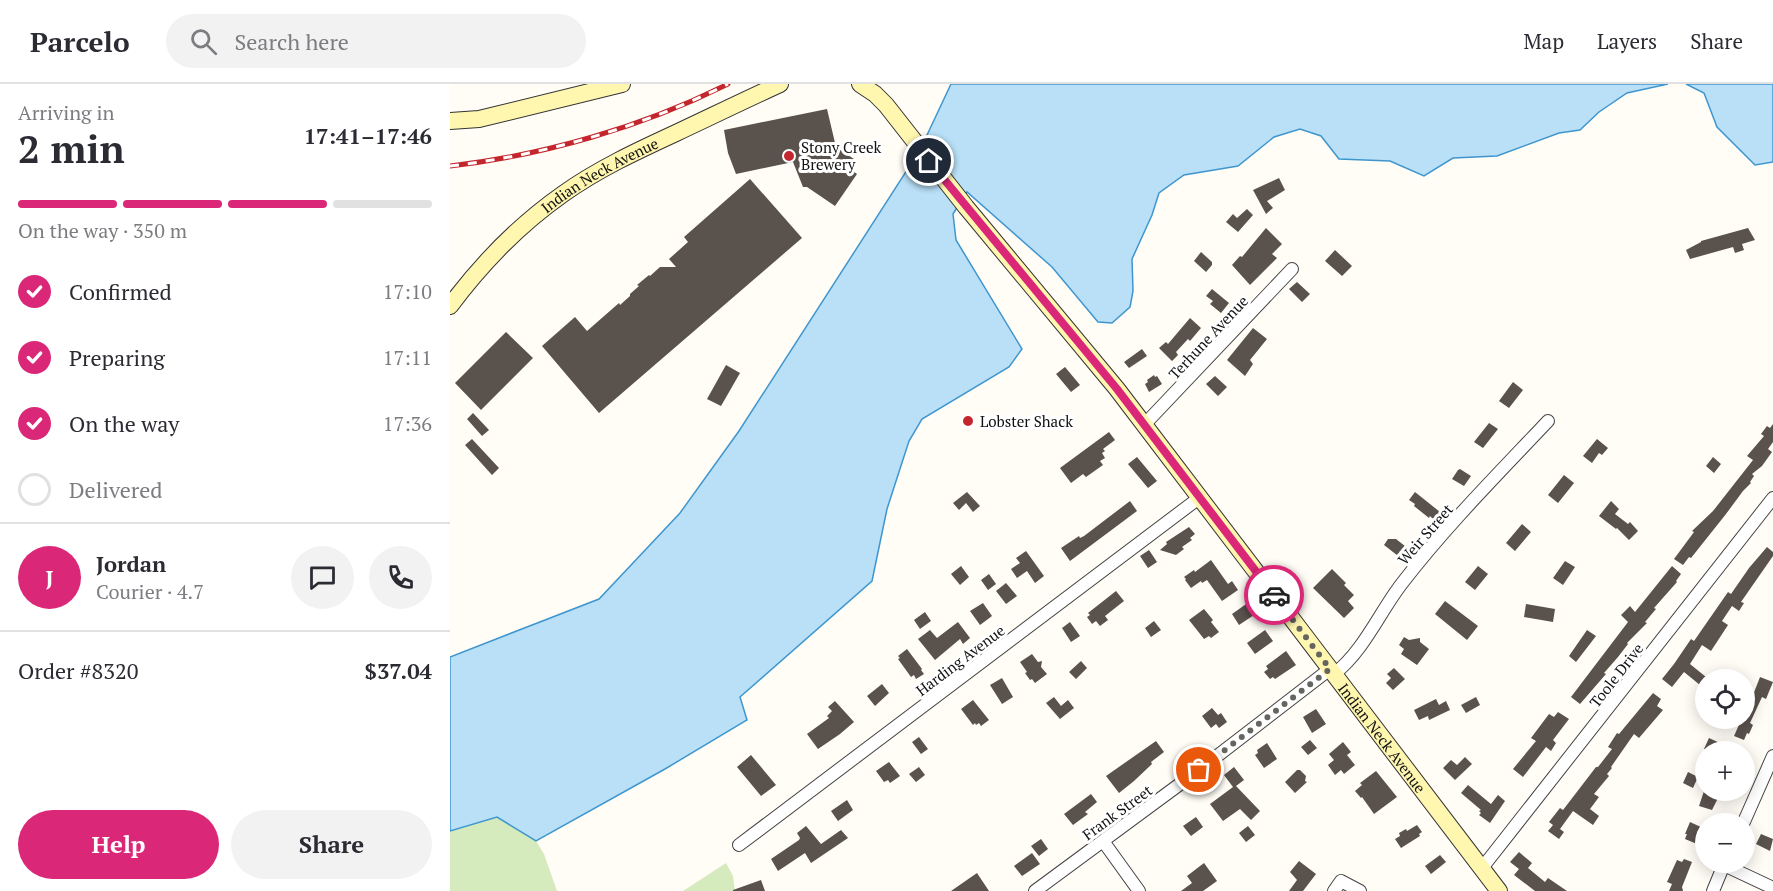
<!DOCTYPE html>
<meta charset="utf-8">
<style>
:root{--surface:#fff;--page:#f2f2f3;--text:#2b2b33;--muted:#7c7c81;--line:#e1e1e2;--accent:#db2777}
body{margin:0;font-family:"PT Serif",serif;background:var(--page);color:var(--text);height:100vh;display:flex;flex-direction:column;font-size:22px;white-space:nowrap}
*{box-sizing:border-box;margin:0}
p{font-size:20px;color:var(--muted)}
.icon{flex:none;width:33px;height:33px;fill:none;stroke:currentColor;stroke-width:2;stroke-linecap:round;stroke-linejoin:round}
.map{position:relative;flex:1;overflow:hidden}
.drawer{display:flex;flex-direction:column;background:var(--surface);width:450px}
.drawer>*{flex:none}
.buttons{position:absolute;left:1245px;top:585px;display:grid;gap:12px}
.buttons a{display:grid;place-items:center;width:60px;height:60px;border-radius:50%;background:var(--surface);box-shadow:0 3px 15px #0003;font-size:30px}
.pin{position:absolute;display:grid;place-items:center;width:51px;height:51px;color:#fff;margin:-26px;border:3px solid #fff;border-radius:50%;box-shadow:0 2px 6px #0007}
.courier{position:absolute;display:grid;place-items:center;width:60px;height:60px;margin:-30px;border:4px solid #db2777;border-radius:50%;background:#fff;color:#222;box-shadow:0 2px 8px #0007}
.head em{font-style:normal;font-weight:600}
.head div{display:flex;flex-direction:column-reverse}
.head{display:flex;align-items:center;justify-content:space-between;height:102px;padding:0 18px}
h1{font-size:39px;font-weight:600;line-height:45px}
.bar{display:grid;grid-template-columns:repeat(4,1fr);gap:9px 6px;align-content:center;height:72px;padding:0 18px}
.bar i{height:8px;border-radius:4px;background:var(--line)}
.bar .active{background:var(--accent)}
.bar p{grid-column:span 4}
.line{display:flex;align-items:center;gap:15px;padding:0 18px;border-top:2px solid var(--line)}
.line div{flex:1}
.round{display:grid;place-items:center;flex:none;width:63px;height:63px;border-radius:32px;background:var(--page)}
ol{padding:0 18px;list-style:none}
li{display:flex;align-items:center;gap:18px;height:66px}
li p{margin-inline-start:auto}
li .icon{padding:6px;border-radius:50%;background:var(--accent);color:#fff;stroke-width:4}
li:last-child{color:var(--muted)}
li i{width:33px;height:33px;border:3px solid var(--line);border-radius:50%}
.cta{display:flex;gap:12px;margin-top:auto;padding:12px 18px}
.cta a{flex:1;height:69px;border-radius:36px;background:var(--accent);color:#fff;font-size:24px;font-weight:600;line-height:69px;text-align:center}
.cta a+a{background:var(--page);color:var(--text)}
header{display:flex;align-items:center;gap:36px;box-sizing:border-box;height:84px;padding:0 30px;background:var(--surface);border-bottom:2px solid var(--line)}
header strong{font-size:28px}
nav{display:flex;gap:33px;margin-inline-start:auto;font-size:21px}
.search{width:420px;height:54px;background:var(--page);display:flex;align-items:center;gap:15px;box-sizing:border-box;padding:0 21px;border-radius:33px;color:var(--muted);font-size:22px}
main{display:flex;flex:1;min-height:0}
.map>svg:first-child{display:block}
</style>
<header>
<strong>Parcelo</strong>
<div class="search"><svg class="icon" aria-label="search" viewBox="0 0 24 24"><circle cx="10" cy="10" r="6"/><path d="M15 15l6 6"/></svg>Search here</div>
<nav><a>Map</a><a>Layers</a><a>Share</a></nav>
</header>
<main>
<section class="drawer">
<div class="head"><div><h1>2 min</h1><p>Arriving in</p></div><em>17:41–17:46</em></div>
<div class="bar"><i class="active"></i><i class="active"></i><i class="active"></i><i></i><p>On the way · 350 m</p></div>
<ol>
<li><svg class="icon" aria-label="check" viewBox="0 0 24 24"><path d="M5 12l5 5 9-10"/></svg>Confirmed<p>17:10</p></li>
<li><svg class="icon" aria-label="check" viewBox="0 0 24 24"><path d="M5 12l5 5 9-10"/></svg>Preparing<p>17:11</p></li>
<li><svg class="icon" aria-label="check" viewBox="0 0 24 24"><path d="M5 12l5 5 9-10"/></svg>On the way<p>17:36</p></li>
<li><i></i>Delivered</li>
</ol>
<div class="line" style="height:108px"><b class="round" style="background:var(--accent);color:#fff">J</b><div><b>Jordan</b><p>Courier · 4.7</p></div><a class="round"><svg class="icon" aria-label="chat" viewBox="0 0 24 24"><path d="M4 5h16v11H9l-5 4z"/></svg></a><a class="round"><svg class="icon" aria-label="phone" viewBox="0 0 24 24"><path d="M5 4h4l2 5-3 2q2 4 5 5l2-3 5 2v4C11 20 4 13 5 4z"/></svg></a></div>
<div class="line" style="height:78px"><div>Order #8320</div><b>$37.04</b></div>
<div class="cta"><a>Help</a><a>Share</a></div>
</section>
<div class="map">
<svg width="1323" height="807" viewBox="0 0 1323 807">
<rect width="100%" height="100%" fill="#fffdf5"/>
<!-- green -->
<path fill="#d5ebbd" d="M47 733 86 757 94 770 107 807H0V747Z
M276 779 283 792 285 807H233Z"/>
<!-- water -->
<path fill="#b9e0f7" stroke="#3f96cf" stroke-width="1.5" d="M501 0H1218L1177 9 1149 28 1130 46 1109 49 1047 72 1003 74 974 92 940 77 889 75 871 52 850 45 824 53 788 82 734 91 709 109 702 131 682 175 683 207 680 223 662 239 648 238 602 183 517 108 503 130 506 156 572 265 559 283 472 335 459 357 437 425 422 497 290 613 297 636 215 685 86 757 47 733 0 747V573L149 515 230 429 289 347 470 66Z
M1236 0H1323V78L1305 81 1267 43 1254 9Z"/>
<!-- building -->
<path fill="#5a524d" d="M377 25 386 63 404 75 399 84 407 90 385 122 357 103H353L343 78 286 90 278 69 274 46Z
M829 94 835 106 817 117 823 124 816 130 803 106Z
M300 95 352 154 149 329 92 262 125 233 137 247 169 219 170 221 180 212V210L189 202 187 201 199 191 200 192 210 183H226L219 175 238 158 234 153Z
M797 125 803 131 788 148 776 138 783 130 787 134Z
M816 144 832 160 822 170 827 174 800 201 782 181 790 172 792 173Z
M1298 144 1305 156 1292 160 1294 166 1285 169 1283 163 1240 175 1236 166 1251 158V157Z
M885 166 902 182 892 192 875 177Z
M751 168 762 178V181L756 188 744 177Z
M847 198 860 210 852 218 839 205Z
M762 205 779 219 771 229 760 220 763 217 756 212Z
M740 234 751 244 740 257 738 255 726 268 728 271 722 277 709 264 716 258 718 260Z
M803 244 817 255 800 276 803 280 795 292 777 276Z
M56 248 83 274 31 326 5 299Z
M692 265 697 272 679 284 674 278Z
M276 281 290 289 271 322 257 315Z
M615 283 630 301 621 308 606 290Z
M704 291 705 293 707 292 712 300 699 308 695 300 698 298 697 296Z
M765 292 777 303 768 312 756 300Z
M1063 298 1073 306 1059 324 1049 317Z
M23 329 39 346 32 352 17 335Z
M1039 339 1048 345 1033 364 1024 358Z
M1323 340V358L1318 365 1322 368 1312 382 1302 390 1304 392 1300 398 1301 399 1293 407 1276 430 1241 474 1239 473 1233 481 1224 475 1244 448 1242 447 1263 427 1303 376 1297 372 1314 352 1311 350 1317 342 1320 344Z
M659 348 665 356 653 365 655 367 652 369 655 374 650 377 653 381 636 393 633 390 621 399 610 384Z
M22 355 49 384 42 391 15 361Z
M1147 355 1158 364 1152 371 1149 369 1142 379 1133 372Z
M687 373 707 397 698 404 678 380Z
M1263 373 1271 380 1264 389 1256 382Z
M1010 385 1021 392 1014 402 1002 395 1008 386Z
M1114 391 1124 399 1108 419 1098 411Z
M517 408 530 422 523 428 516 419 509 426 503 419Z
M965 408 990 428 984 436 980 432 979 434 964 422 965 420 959 416Z
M680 417 687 427 620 477 611 464 629 452 630 454 634 452Z
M1161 417 1169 425 1165 430 1178 440 1180 438 1188 447 1179 456 1167 444 1166 445 1149 432Z
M1072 440 1081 448 1065 467 1056 459Z
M739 443 745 450 740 454 742 456 732 463 734 465 726 471 710 466 717 460 716 458Z
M938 455H946L960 466 952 475 934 461Z
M1317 463 1323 468V472L1291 518 1294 519 1289 527 1282 522 1272 537 1278 541 1261 567 1252 561 1240 580 1256 593 1250 601 1234 588 1222 603 1212 595 1224 580 1241 555 1244 557 1278 508 1281 510 1299 484Z
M699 466 707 478 698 484 690 472Z
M576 467 594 492 585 499 577 487 567 494 561 485 570 479 566 474Z
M761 476 778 500 782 497 788 506 772 517 757 496 752 499 751 497 741 504 735 496 736 495 734 493 744 486 745 488Z
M1115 477 1125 483 1113 501 1103 494Z
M511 482 519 493 510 501 501 490Z
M1028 482 1038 490 1025 506 1015 498Z
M1222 482 1231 490 1226 497 1227 498 1204 524 1206 525 1195 538 1197 539 1177 559 1178 560 1168 573 1154 589 1156 590 1130 620 1121 613 1178 538 1171 531 1180 522 1185 528Z
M882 485 896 499 894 501 904 511 898 517 904 524 894 534 863 504Z
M539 490 546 500 538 506 531 496Z
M556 499 567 512 556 520 546 507Z
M666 507 674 517 655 532 658 536 650 542 646 537 642 540 637 533 640 531 638 529Z
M995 517 1028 542 1017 556 985 530Z
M799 518 807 529 789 541 782 530Z
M533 519 542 532 530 541 520 527Z
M1076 520 1105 525 1103 538 1074 533Z
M754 525 763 536 761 538 769 548 761 554 759 552 754 555 739 536Z
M475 528 481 537 470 545 464 536Z
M704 537 711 546 701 553 695 544Z
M508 538 520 554 513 560 510 555 485 576 468 555 480 546 487 554Z
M620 538 630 552 621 558 612 544Z
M815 546 823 557 805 570 797 559Z
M1137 546 1146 552 1126 578 1119 572Z
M954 553 959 556 970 554V558L979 565 967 581 951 570 954 565 949 561Z
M457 565 472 585 471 586 474 590 466 595 464 591 461 593 448 575 450 574 448 572Z
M836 567 846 581 825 595 823 593 820 595 814 588 818 585 816 582Z
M582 570 588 578 592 577 591 583 597 590 585 599 582 595 580 596 575 589 577 588 570 578Z
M631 577 637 584 626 595 619 588Z
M944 584 955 595 943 606 936 599 941 594 937 590Z
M1310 593 1323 598 1316 615 1312 613 1300 639 1303 641 1299 650 1297 649 1294 656 1284 652 1292 634H1294V623L1298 624Z
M552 594 563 613 552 620 540 601Z
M432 600 439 609 425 622 417 612Z
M1203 609 1211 615 1207 622 1213 626 1189 654 1184 650 1161 683 1162 684 1157 690 1159 692 1144 710 1149 713 1140 725 1149 732 1143 741 1123 727 1110 745 1114 748 1109 755 1098 747 1103 741 1099 738 1110 724 1113 726 1146 683H1148L1162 665 1158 663 1167 649 1169 650Z
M604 613 611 622 618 616 624 624 610 635 596 619Z
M1026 613 1030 621 1016 629 1011 621Z
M986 615 989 621 996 617 1000 626 979 636 978 632 969 636 964 626Z
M523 616 539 636 531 642 529 639 526 641 525 639 523 641 511 625Z
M385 617 404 638 390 650 368 665 357 650 379 634 377 632 382 627 378 623Z
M762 624 768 631 771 629 777 638 769 644 766 640 761 644 752 632Z
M866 625 876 640 862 649 853 633Z
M1108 628 1119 635 1103 656 1106 659 1101 667 1096 663 1073 693 1063 685 1086 657 1081 654 1099 630 1104 633Z
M469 653 478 665 471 670 462 658Z
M1259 654 1272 660 1268 668H1258L1254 665Z
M860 656 867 664 858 671 851 663Z
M706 657 714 668 701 678 702 680 684 697 669 709 656 692Z
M893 658 901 668 897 671 905 681 894 690 891 686 885 691 878 681 884 676 879 670Z
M817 659 827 675 814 684 805 671 808 669 807 666Z
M301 671 326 701 311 712 287 683Z
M1015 673 1022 680 1005 696 993 684 1001 676 1007 681Z
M439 678 450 692 440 699 438 696 434 698 426 687Z
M469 683 475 691 466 698 459 690Z
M784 683 794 696 786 702 810 727 801 736 790 725 773 737 760 720 783 703 774 691Z
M847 686H850L856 692 855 697 857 698 845 709 835 698Z
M926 687 947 713 924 730 912 713 911 714 905 707 912 701 910 699Z
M1238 688 1248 693 1243 704 1233 699Z
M1018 701 1041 720 1048 711 1055 717 1040 739 1029 731 1031 729 1029 727 1031 726 1011 709Z
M1254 707 1269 712 1262 726 1249 722Z
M641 710 647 718 635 728 638 730 623 741 614 730Z
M397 716 403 726 388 737 381 727Z
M746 733 753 743 741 752 733 742Z
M1240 738 1253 744 1247 760 1235 755 1237 750H1235Z
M967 741 972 748 969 750 970 752 951 764 945 755 950 752 949 749 956 745 957 747Z
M356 742 371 760 391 746 398 754 361 779 355 769 328 787 321 775 349 756 350 754 347 749Z
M798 742 805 751 796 758 789 749Z
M1311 750 1323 755 1320 767 1306 760Z
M591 755 598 765 589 772 581 762Z
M1069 768 1082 779 1078 784 1095 798 1098 794 1117 807H1085L1064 791 1069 785 1060 778Z
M582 769 590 780 572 792 564 782Z
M990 771 996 778 981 790 975 782Z
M1234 775 1242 778 1232 803 1233 807H1219L1222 800 1217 798 1227 776 1232 778Z
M849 777 866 790 853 807H839L847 796 840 788Z
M754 779 767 797 753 807H731L742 799 737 792Z
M527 789 539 807H501Z
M311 796 315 807H283V806Z"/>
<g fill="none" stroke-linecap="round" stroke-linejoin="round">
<!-- street casing -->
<g stroke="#444" stroke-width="14">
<path id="street" d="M694 341 842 185
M884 590C914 567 930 527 953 498 997 441 1049 389 1098 337
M1293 740 1323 672
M653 757 689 807
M289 761 749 414
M1274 781 1323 804
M1032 784 1323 414
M585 807 749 686 880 585
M884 807 891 797 910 807
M1263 807 1275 778"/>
</g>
<!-- secondary casing -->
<g stroke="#333" stroke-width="18">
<g id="secondary">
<path id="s1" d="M410 0 425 10 436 21 516 123 667 305 1049 807"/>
<path d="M0 37 29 35 172 0"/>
<path id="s2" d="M0 222C32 179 69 141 113 110 148 85 187 67 226 49 260 33 295 16 330 0"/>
</g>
</g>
<!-- street -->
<use href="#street" stroke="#fff" stroke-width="12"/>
<!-- secondary -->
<use href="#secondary" stroke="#fff6b0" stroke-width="16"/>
<!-- rail casing -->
<g stroke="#c4262e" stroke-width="5">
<path id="rail" d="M0 82C95 71 192 43 278 0"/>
</g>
<!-- rail -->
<use href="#rail" stroke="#fff" stroke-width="3" stroke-dasharray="9" stroke-linecap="butt"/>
</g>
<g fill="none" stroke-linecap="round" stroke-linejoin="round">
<!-- done -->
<path stroke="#646461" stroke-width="6" stroke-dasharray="0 10.8" d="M749 686 880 585 824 511"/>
<!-- route -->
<path stroke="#db2777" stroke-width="8" d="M479 77 667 305 824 511"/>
</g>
<!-- markers -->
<g fill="#c4262e" stroke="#fff" stroke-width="2">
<circle cx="339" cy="72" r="6"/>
<circle cx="518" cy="337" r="6"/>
</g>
<g text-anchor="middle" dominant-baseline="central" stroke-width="6" stroke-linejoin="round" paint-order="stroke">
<!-- poi labels -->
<g font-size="15" fill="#111" stroke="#fff" text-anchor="start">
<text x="351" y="63">Stony Creek<tspan x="351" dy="17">Brewery</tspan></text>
<text x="530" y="337">Lobster Shack</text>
</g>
<!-- street labels -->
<g font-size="15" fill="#111" stroke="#fff">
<text stroke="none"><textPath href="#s2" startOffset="201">Indian Neck Avenue</textPath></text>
<text transform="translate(758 253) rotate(-47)">Terhune Avenue</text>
<text transform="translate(975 450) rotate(-49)">Weir Street</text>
<text transform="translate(510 576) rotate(-37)">Harding Avenue</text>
<text transform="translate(1166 591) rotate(-52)">Toole Drive</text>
<text stroke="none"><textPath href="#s1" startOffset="838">Indian Neck Avenue</textPath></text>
<text transform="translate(667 728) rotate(-36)">Frank Street</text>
</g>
</g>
</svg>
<div class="buttons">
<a><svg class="icon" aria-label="locate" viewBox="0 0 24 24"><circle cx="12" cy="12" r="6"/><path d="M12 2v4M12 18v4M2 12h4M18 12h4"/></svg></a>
<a>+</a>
<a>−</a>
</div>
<div class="pin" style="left:749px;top:686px;background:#ea580c"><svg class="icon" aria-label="bag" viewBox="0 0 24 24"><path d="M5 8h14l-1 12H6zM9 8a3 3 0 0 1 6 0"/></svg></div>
<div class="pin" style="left:479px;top:77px;background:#1f2937"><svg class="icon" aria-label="home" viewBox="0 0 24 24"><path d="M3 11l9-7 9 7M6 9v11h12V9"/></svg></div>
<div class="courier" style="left:824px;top:511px"><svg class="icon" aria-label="car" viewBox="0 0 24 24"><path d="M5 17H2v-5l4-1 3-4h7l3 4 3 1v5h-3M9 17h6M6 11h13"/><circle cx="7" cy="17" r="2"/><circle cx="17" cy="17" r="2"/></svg></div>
</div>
</main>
